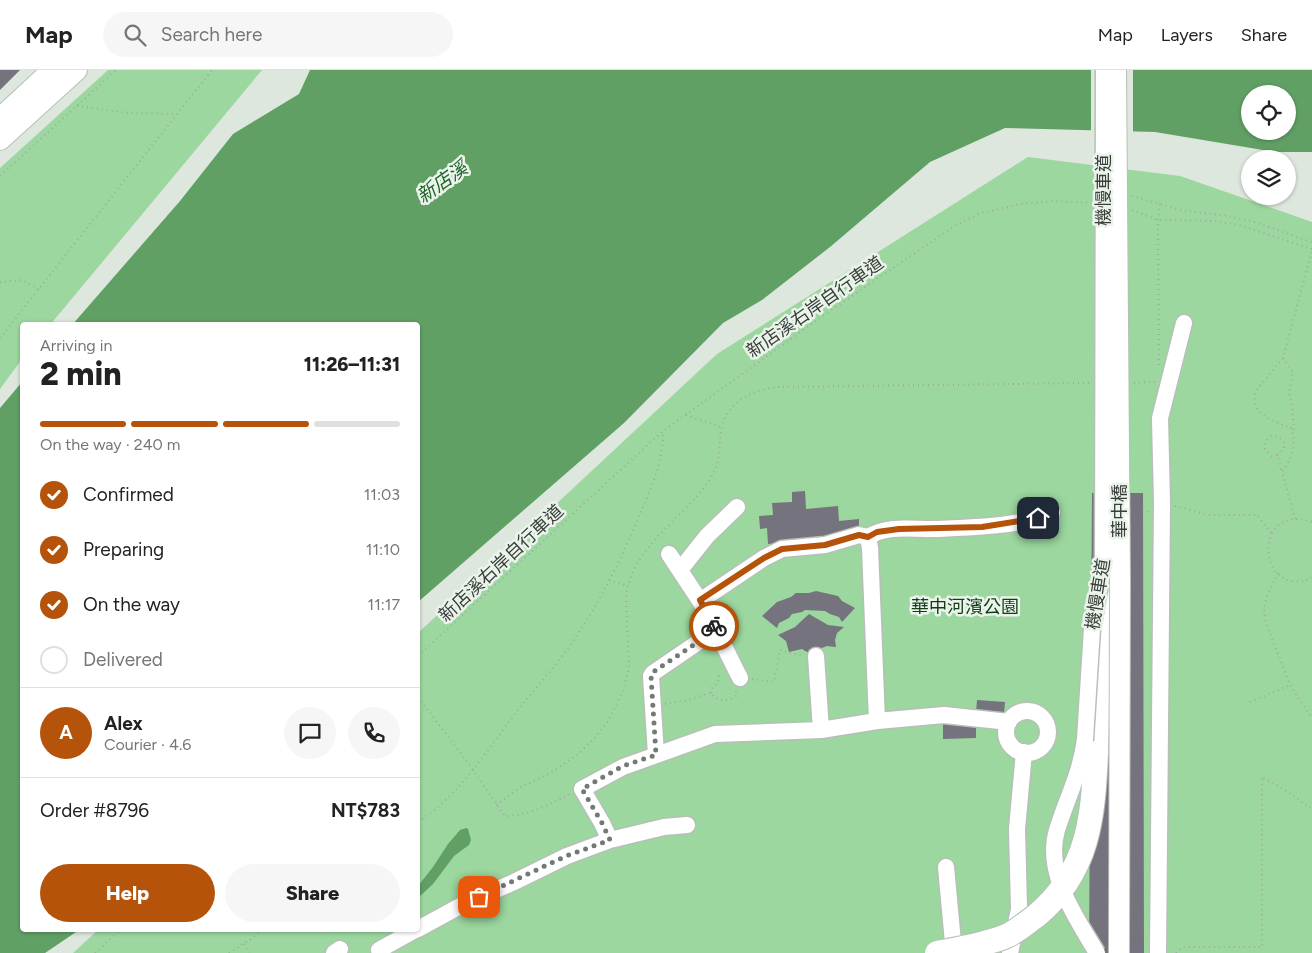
<!DOCTYPE html>
<meta charset="utf-8">
<style>
:root{--surface:#fff;--page:#f6f6f6;--text:#222;--muted:#767676;--line:#e0e0e0;--accent:#b45309}
body{margin:0;font-family:Figtree,"Noto Sans TC",sans-serif;background:var(--page);color:var(--text);height:100vh;display:flex;flex-direction:column;font-size:19px;white-space:nowrap}
*{box-sizing:border-box;margin:0}
p{font-size:16px;color:var(--muted)}
.icon{flex:none;width:28px;height:28px;fill:none;stroke:currentColor;stroke-width:2;stroke-linecap:round;stroke-linejoin:round}
.map{position:relative;flex:1;overflow:hidden}
.sheet{position:absolute;left:20px;top:252px;width:400px;height:610px;display:flex;flex-direction:column;background:var(--surface);border-radius:5px;box-shadow:0 1px 4px #0004}
.sheet>*{flex:none}
.controls{position:absolute;left:1241px;top:15px;display:grid;gap:10px}
.controls a{display:grid;place-items:center;width:55px;height:55px;border-radius:50%;background:var(--surface);box-shadow:0 1px 4px #0004;font-size:25px}
.pin{position:absolute;display:grid;place-items:center;width:42px;height:42px;color:#fff;margin:-21px;border-radius:10px;box-shadow:0 2px 8px #0006}
.courier{position:absolute;display:grid;place-items:center;width:50px;height:50px;margin:-25px;border:4px solid #b45309;border-radius:50%;background:#fff;color:#222;box-shadow:0 1px 6px #0007}
.overview em{font-style:normal;font-weight:800}
.overview div{display:flex;flex-direction:column-reverse}
.overview{display:flex;align-items:center;justify-content:space-between;height:85px;padding:0 20px}
h1{font-size:32px;font-weight:800;line-height:38px}
.bar{display:grid;grid-template-columns:repeat(4,1fr);gap:8px 5px;align-content:center;height:60px;padding:0 20px}
.bar i{height:6px;border-radius:4px;background:var(--line)}
.bar .selected{background:var(--accent)}
.bar p{grid-column:span 4}
.line{display:flex;align-items:center;gap:12px;padding:0 20px;border-top:1px solid var(--line)}
.line div{flex:1}
.round{display:grid;place-items:center;flex:none;width:52px;height:52px;border-radius:26px;background:var(--page)}
ol{padding:0 20px;list-style:none}
li{display:flex;align-items:center;gap:15px;height:55px}
li p{margin-inline-start:auto}
li .icon{padding:5px;border-radius:50%;background:var(--accent);color:#fff;stroke-width:4}
li:last-child{color:var(--muted)}
li i{width:28px;height:28px;border:2px solid var(--line);border-radius:50%}
.primary-button{display:flex;gap:10px;margin-top:auto;padding:10px 20px}
.primary-button a{flex:1;height:58px;border-radius:30px;background:var(--accent);color:#fff;font-size:20px;font-weight:800;line-height:58px;text-align:center}
.primary-button a+a{background:var(--page);color:var(--text)}
header{display:flex;align-items:center;gap:30px;box-sizing:border-box;height:70px;padding:0 25px;background:var(--surface);border-bottom:1px solid var(--line)}
header strong{font-size:24px}
nav{display:flex;gap:28px;margin-inline-start:auto;font-size:18px}
.search{width:350px;height:45px;background:var(--page);display:flex;align-items:center;gap:12px;box-sizing:border-box;padding:0 18px;border-radius:28px;color:var(--muted);font-size:19px}
.map>svg:first-child{display:block}
</style>
<header>
<strong>Map</strong>
<div class="search"><svg class="icon" aria-label="search" viewBox="0 0 24 24"><circle cx="10" cy="10" r="6"/><path d="M15 15l6 6"/></svg>Search here</div>
<nav><a>Map</a><a>Layers</a><a>Share</a></nav>
</header>
<div class="map">
<svg width="1312" height="883" viewBox="0 0 1312 883">
<rect width="100%" height="100%" fill="#dde7dd"/>
<!-- green -->
<path fill="#9bd79e" d="M108 0H262L50 255H22V289L0 319V98Z
M1028 87 1180 106 1312 152V883H73L98 860H418V563L717 284Z"/>
<!-- water -->
<path fill="#60a065" fill-rule="evenodd" d="M310 0H1312V82H1275L1155 62 1005 58 930 92 830 177 762 230 723 253 624 353 418 532V255H72L180 131 233 64 299 24ZM1250 24H1288V61H1250Z
M22 312V860H79L45 883H0V338Z
M466 758 468 759 471 770 469 775 454 786 433 814 418 828V816L433 797 448 774 460 760Z"/>
<!-- pier -->
<path fill="#dde7dd" d="M1091 0H1133V64L1091 63Z"/>
<!-- building -->
<path fill="#75737d" d="M0 0H20L0 20Z
M805 421 806 439 838 436 839 451 859 449V459L836 469 768 474 767 458 760 459 759 446 773 445 772 433 792 432V422Z
M1092 423H1143L1144 883H1089Z
M816 521 838 526 842 531 855 538 842 552 839 547 830 544 825 541 805 540 802 542 792 544 789 548 779 553 777 558 762 546 777 532 791 527 796 523H809Z
M809 544 828 555 844 557 837 563 835 570 836 577 827 576 819 579 812 585 802 579 789 582 786 571 778 565 795 557Z
M977 630 1005 632 1004 644 976 642Z
M943 651H976V668L943 669Z"/>
<g fill="none" stroke-linecap="round" stroke-linejoin="round">
<!-- minor casing -->
<g stroke="#b6c0b7" stroke-width="19">
<path id="minor" d="M868 467C888 454 914 460 937 459 975 457 1016 457 1052 443
M669 484 700 531
M680 500 707 466 737 437
M716 560 740 608
M816 586 821 660
M1006 662a21 21 0 1 1 42 0a21 21 0 1 1-42 0Z
M656 685 651 606 653 603 716 560 700 531 764 488 782 479 825 475 859 465 868 467 870 478 877 651
M610 770 602 753 582 719 623 697 715 664 821 660 877 651 944 645 1009 652
M946 797 954 883
M418 859 462 835 514 812 567 786 610 770 664 757 687 755
M334 883 340 879
M380 883 379 880 415 860
M1010 883 1019 839 1017 759 1024 682
M1158 883 1162 432 1160 348 1184 253"/>
</g>
<!-- major casing -->
<g stroke="#b6c0b7" stroke-width="22">
<path id="major" d="M0 48 52 0
M0 70 77 0"/>
</g>
<!-- highway casing -->
<g stroke="#b6c0b7" stroke-width="26">
<path id="highway" d="M1096 683 1099 568 1105 526"/>
</g>
<!-- path -->
<path stroke="#a1a9a1" stroke-width="2" stroke-dasharray="1 4" stroke-linecap="butt" d="M77 36 128 43 176 44
M0 106 116 0
M1132 126 1181 140 1228 146 1254 152 1312 172
M1132 140 1158 150 1218 151 1242 156 1312 179
M0 212 22 210 39 219
M0 268 212 0
M1283 288 1293 302 1289 323 1292 336 1294 360
M1159 295 1158 150 1160 134
M1134 313 1156 312
M686 345 721 357
M1277 385 1272 386 1265 380V372L1271 366C1280 366 1285 371 1284 379L1277 385 1282 402
M1175 436 1208 445H1257L1272 464
M1143 438 1149 443
M1295 449 1282 402C1291 390 1298 373 1291 358 1274 351 1248 344 1256 321L1283 288 1312 181
M1312 452C1251 431 1257 531 1312 508
M1278 503 1267 526 1264 539 1266 553 1290 615 1312 648
M609 510 628 516
M418 586 663 361 827 243 956 155 981 143 1021 134 1052 131 1091 133
M752 609 774 612 780 580 802 586
M711 623V619L718 613 719 606 723 604
M418 627 473 700 505 746C528 746 550 734 570 724
M1250 632 1290 615
M665 634 687 630 711 623C716 632 730 632 737 625L736 621
M496 735 521 717 550 703 576 686 593 670 608 651 624 618 629 597 626 527C632 473 688 448 713 404 724 385 715 360 729 341 741 326 757 320 775 317L1091 313
M418 752C460 725 488 679 518 640 530 624 544 609 557 593 592 548 618 497 640 444 651 419 664 389 663 361
M244 874 249 883
M95 883 120 860
M229 883 255 866 261 860
M1176 883 1183 877H1262V707L1279 716 1312 739"/>
<!-- minor -->
<use href="#minor" stroke="#fff" stroke-width="16"/>
<!-- major -->
<use href="#major" stroke="#fff" stroke-width="20"/>
<!-- highway -->
<use href="#highway" stroke="#fff" stroke-width="24"/>
<!-- minor-bridge casing -->
<g stroke="#b6c0b7" stroke-width="19" stroke-linecap="butt">
<path id="minor-bridge" d="M1097 883C1076 847 1044 803 1057 760 1067 728 1081 702 1085 669L1092 559 1103 497 1104 0"/>
</g>
<!-- major-bridge casing -->
<g stroke="#b6c0b7" stroke-width="22" stroke-linecap="butt">
<path id="major-bridge" d="M1116 0 1120 509 1119 883"/>
</g>
<!-- highway-bridge casing -->
<g stroke="#b6c0b7" stroke-width="26" stroke-linecap="butt">
<path id="highway-bridge" d="M937 883C959 879 983 875 1004 867 1015 863 1026 853 1036 846 1089 802 1093 747 1096 683"/>
</g>
<!-- minor-bridge -->
<use href="#minor-bridge" stroke="#fff" stroke-width="16"/>
<!-- major-bridge -->
<use href="#major-bridge" stroke="#fff" stroke-width="20"/>
<!-- highway-bridge -->
<use href="#highway-bridge" stroke="#fff" stroke-width="24"/>
</g>
<g fill="none" stroke-linecap="round" stroke-linejoin="round">
<!-- done -->
<path stroke="#737974" stroke-width="5" stroke-dasharray="0 9" d="M479 827 566 786 610 770 602 753 582 719 623 696 656 685 651 606 653 602 716 560 714 556"/>
<!-- route -->
<path stroke="#b45309" stroke-width="6" d="M714 556 700 530 764 488 782 479 825 475 859 465 868 467 877 462 899 459 982 457 1038 448"/>
</g>
<g text-anchor="middle" dominant-baseline="central" stroke-width="5" stroke-linejoin="round" paint-order="stroke">
<!-- street labels -->
<g font-size="18" fill="#3a3e3b" stroke="#eaf4ea">
<text transform="translate(1104 120) rotate(-90)">機慢車道</text>
<text transform="translate(815 237) rotate(-35)">新店溪右岸自行車道</text>
<text transform="translate(1120 441) rotate(-90)">華中橋</text>
<text transform="translate(501 493) rotate(-43)">新店溪右岸自行車道</text>
<text transform="translate(1098 524) rotate(-81)">機慢車道</text>
</g>
<!-- park labels -->
<g font-size="18" fill="#0f3d16" stroke="#eaf4ea">
<text x="965" y="537">華中河濱公園</text>
</g>
<!-- water labels -->
<g font-size="19" font-style="italic" fill="#206229" stroke="#eaf4ea">
<text transform="translate(442 112) rotate(-35)">新店溪</text>
</g>
</g>
</svg>
<div class="controls">
<a><svg class="icon" aria-label="locate" viewBox="0 0 24 24"><circle cx="12" cy="12" r="6"/><path d="M12 2v4M12 18v4M2 12h4M18 12h4"/></svg></a>
<a><svg class="icon" aria-label="layers" viewBox="0 0 24 24"><path d="M12 4l9 5-9 5-9-5zM3 14l9 5 9-5"/></svg></a>
</div>
<div class="pin" style="left:479px;top:827px;background:#ea580c"><svg class="icon" aria-label="bag" viewBox="0 0 24 24"><path d="M5 8h14l-1 12H6zM9 8a3 3 0 0 1 6 0"/></svg></div>
<div class="pin" style="left:1038px;top:448px;background:#1f2937"><svg class="icon" aria-label="home" viewBox="0 0 24 24"><path d="M3 11l9-7 9 7M6 9v11h12V9"/></svg></div>
<div class="courier" style="left:714px;top:556px"><svg class="icon" aria-label="bike" viewBox="0 0 24 24"><circle cx="6" cy="16" r="4"/><circle cx="18" cy="16" r="4"/><path d="M6 16l4-8h5l3 8M10 8l3 8H6M13 5h3"/></svg></div>
<section class="sheet">
<div class="overview"><div><h1>2 min</h1><p>Arriving in</p></div><em>11:26–11:31</em></div>
<div class="bar"><i class="selected"></i><i class="selected"></i><i class="selected"></i><i></i><p>On the way · 240 m</p></div>
<ol>
<li><svg class="icon" aria-label="check" viewBox="0 0 24 24"><path d="M5 12l5 5 9-10"/></svg>Confirmed<p>11:03</p></li>
<li><svg class="icon" aria-label="check" viewBox="0 0 24 24"><path d="M5 12l5 5 9-10"/></svg>Preparing<p>11:10</p></li>
<li><svg class="icon" aria-label="check" viewBox="0 0 24 24"><path d="M5 12l5 5 9-10"/></svg>On the way<p>11:17</p></li>
<li><i></i>Delivered</li>
</ol>
<div class="line" style="height:90px"><b class="round" style="background:var(--accent);color:#fff">A</b><div><b>Alex</b><p>Courier · 4.6</p></div><a class="round"><svg class="icon" aria-label="chat" viewBox="0 0 24 24"><path d="M4 5h16v11H9l-5 4z"/></svg></a><a class="round"><svg class="icon" aria-label="phone" viewBox="0 0 24 24"><path d="M5 4h4l2 5-3 2q2 4 5 5l2-3 5 2v4C11 20 4 13 5 4z"/></svg></a></div>
<div class="line" style="height:65px"><div>Order #8796</div><b>NT$783</b></div>
<div class="primary-button"><a>Help</a><a>Share</a></div>
</section>
</div>
